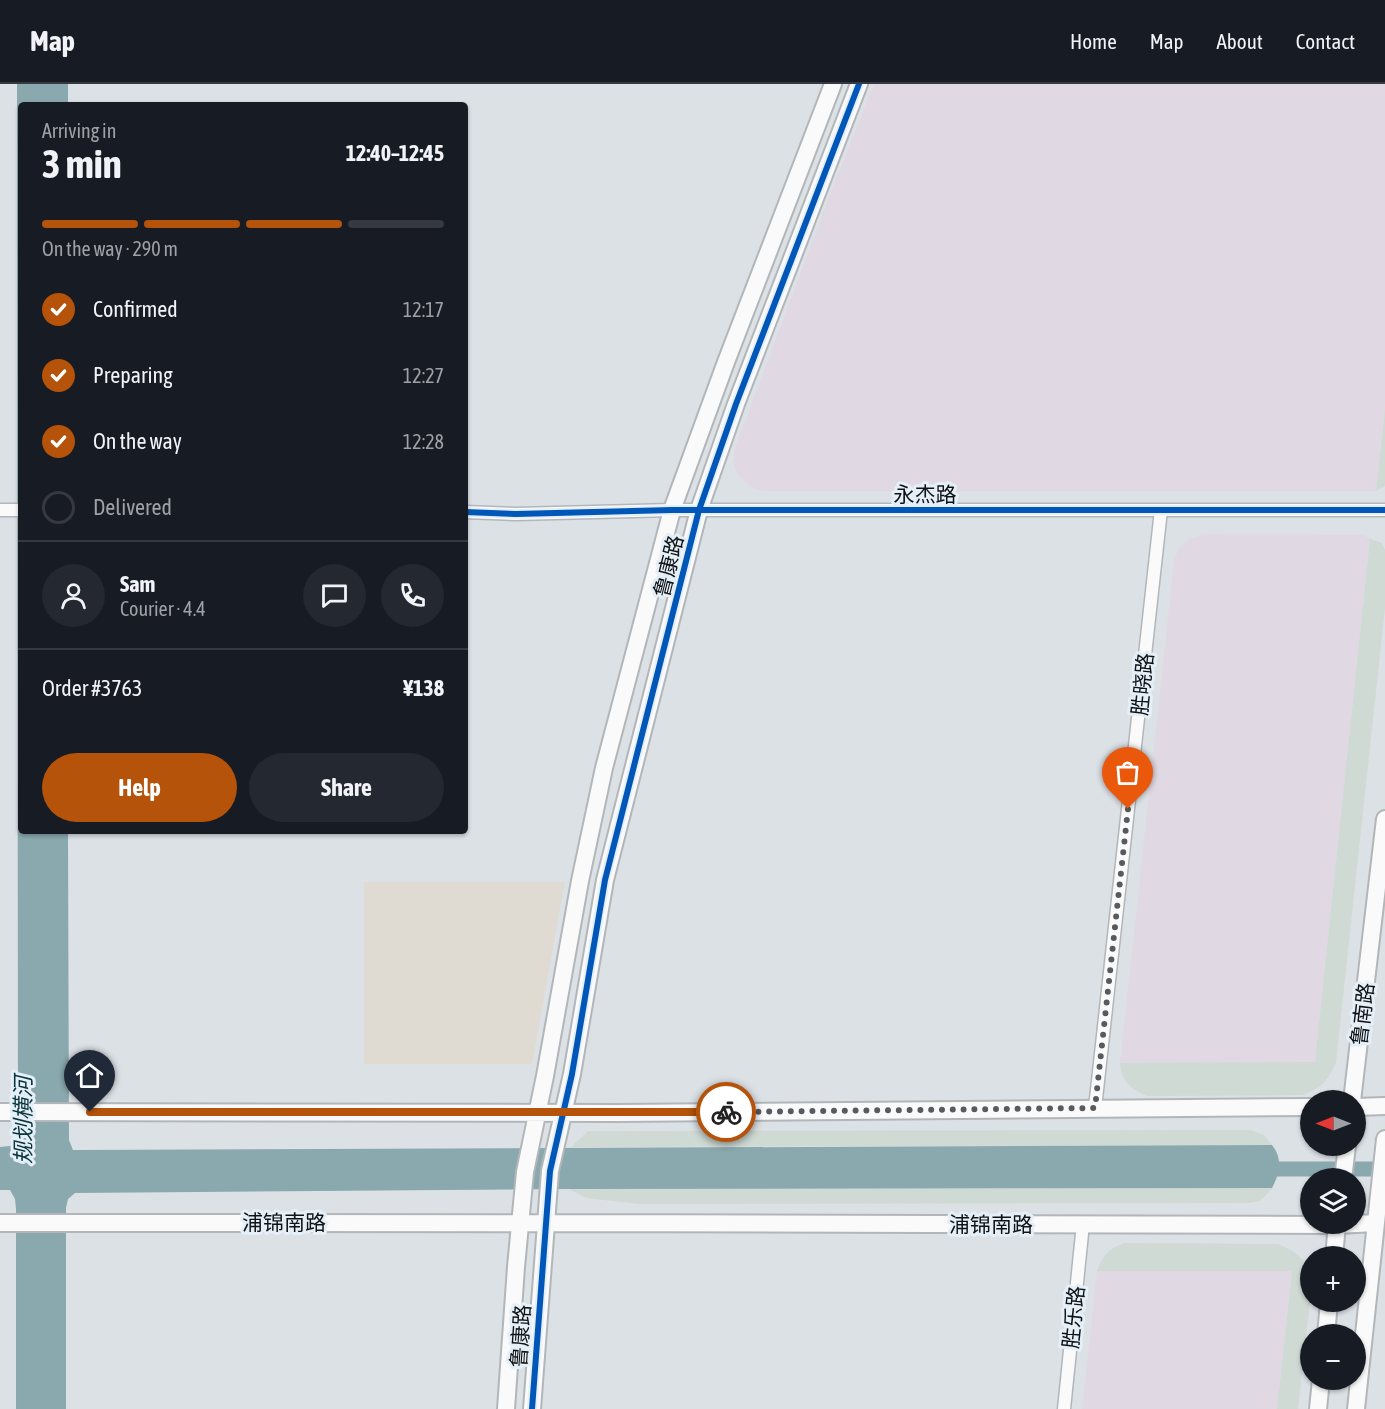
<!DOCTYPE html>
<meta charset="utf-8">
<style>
:root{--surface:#171b24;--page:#242831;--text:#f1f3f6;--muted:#9ea1a6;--line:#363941;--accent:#b45309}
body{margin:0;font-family:"Asap Condensed","Noto Sans SC",sans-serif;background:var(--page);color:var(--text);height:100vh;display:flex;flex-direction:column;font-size:22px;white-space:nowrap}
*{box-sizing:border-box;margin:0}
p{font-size:20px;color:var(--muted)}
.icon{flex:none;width:33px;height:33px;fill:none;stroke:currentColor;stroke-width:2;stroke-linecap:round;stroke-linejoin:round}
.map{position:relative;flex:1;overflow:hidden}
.panel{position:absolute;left:18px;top:18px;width:450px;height:732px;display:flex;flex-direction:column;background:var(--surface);border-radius:6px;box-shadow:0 2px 4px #0004}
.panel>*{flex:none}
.needle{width:39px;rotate:270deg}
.controls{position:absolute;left:1300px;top:1006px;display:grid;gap:12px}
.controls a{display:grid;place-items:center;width:66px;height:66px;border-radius:50%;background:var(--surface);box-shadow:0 2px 4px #0004;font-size:30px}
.pin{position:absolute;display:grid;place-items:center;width:51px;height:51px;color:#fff;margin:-62px -26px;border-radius:50% 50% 50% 0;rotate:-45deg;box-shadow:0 0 6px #0007}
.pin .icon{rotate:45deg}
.courier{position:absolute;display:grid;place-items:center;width:60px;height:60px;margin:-30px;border:4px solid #b45309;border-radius:50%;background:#fff;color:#222;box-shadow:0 2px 8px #0007}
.summary em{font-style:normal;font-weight:700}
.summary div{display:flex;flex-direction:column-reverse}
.summary{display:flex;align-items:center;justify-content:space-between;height:102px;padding:0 24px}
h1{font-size:39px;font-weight:700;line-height:45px}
.bar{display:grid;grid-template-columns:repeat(4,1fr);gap:9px 6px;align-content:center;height:72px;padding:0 24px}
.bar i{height:8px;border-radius:4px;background:var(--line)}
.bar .active{background:var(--accent)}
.bar p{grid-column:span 4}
.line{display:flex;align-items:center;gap:15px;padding:0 24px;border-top:2px solid var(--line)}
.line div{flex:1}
.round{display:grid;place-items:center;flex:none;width:63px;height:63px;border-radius:32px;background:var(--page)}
ol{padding:0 24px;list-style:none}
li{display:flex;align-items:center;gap:18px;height:66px}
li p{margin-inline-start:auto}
li .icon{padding:6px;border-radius:50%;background:var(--accent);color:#fff;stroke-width:4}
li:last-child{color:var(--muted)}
li i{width:33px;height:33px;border:3px solid var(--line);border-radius:50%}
.button{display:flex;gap:12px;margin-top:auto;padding:12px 24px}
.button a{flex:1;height:69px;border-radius:36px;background:var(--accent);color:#fff;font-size:24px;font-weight:700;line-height:69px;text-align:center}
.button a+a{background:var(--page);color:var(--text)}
header{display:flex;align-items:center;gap:36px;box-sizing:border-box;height:84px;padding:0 30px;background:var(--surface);border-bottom:2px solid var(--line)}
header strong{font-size:28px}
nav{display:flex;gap:33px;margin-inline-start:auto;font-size:21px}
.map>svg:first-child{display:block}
</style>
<header>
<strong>Map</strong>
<nav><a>Home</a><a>Map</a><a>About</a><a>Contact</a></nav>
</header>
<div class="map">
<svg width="1385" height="1325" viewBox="0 0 1385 1325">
<rect width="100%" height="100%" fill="#dce1e6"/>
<!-- commercial -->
<path fill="#e0d8e2" d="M874 0H1385V326L1376 407H761L748 401 740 393 734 382V367L834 100Z
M1203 450 1363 451 1370 455 1315 979H1120L1174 477 1179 464 1188 455Z
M1097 1187H1292L1277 1325H1082Z"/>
<!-- education -->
<path fill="#dfdad2" d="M364 798H565L532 980H364Z"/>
<!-- green -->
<path fill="#cedad3" d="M1385 326V402L1376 407Z
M1370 455 1382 459 1385 466V524L1336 978C1330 995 1320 1005 1303 1011L1147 1012C1131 1005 1121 997 1120 979L1315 978Z
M1251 1046 1264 1051 1272 1061 571 1063 588 1047Z
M1273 1104 1260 1117 1249 1119 639 1120 586 1114 569 1105Z
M1124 1159 1278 1160 1293 1167 1303 1176 1309 1188 1311 1209 1298 1325H1277L1292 1187H1097C1103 1172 1108 1165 1124 1159Z"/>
<!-- water -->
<path fill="#8aa9ae" d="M17 0H68V21H21V747H68L69 1056 73 1066 1272 1061C1283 1075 1280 1089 1272 1104L569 1105 75 1109 68 1115 66 1124V1325H16V1125L15 1115 10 1106H0V1063L10 1062 18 1058Z"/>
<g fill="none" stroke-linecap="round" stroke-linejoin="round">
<!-- canal -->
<path stroke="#8aa9ae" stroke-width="15" d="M1260 1085H1385"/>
<!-- street casing -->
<g stroke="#b2b6b9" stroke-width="15">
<path id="street" d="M0 426H21
M465 428 516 430 672 426H1385
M1095 1024 1161 426
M1064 1325 1083 1140"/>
</g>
<!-- secondary casing -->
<g stroke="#b2b6b9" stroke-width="20">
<path id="secondary" d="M1352 1017 1385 735
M1356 1023 1385 1022
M0 1028 616 1029 1311 1023
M1343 1095 1347 1062
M0 1139C446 1138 891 1140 1337 1141L1375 1139
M1334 1173 1337 1140
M1326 1251 1329 1218
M506 1325 516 1183 525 1088 545 992 580 797 604 684 672 426 726 278 833 0
M532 1325 550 1087 572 990 605 796 699 426 736 320 859 0
M1318 1325 1321 1296
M1356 1325 1385 1055"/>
</g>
<!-- street -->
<use href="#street" stroke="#fafafb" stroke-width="12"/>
<!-- secondary -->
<use href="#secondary" stroke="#fafafb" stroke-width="16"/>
<!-- cycleway casing -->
<g stroke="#e5eff8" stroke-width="10">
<path id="cycleway" d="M465 428 516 430 672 426H1385
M532 1325 550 1087 572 990 605 796 699 426 736 320 859 0"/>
</g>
<!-- cycleway -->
<use href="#cycleway" stroke="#0057b8" stroke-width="6"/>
</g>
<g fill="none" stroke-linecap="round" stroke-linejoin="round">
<!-- done -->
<path stroke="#575b5f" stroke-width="6" stroke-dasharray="0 10.8" d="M726 1028 1095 1024 1128 725"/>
<!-- route -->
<path stroke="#b45309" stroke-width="8" d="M90 1028H726"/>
</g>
<g text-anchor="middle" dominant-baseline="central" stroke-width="6" stroke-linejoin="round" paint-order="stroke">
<!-- street labels -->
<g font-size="21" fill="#101316" stroke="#e5eff8">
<text x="925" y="410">永杰路</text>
<text transform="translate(668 482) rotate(-76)">鲁康路</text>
<text transform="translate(1142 600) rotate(-84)">胜晓路</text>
<text transform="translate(1362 930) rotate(-83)">鲁南路</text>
<text x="284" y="1138">浦锦南路</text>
<text x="991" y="1140">浦锦南路</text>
<text transform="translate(1073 1233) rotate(-84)">胜乐路</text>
<text transform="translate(520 1252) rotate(-86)">鲁康路</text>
</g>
<!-- water labels -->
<g font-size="22" font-style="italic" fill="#09353a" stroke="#e5eff8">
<text transform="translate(23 1036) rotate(-90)">规划横河</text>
</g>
</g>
</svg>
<div class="controls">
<a><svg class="needle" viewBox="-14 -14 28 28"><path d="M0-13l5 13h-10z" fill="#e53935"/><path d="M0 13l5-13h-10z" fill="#9ea1a6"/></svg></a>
<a><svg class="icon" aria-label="layers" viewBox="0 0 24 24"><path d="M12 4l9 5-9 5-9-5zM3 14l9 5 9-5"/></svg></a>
<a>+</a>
<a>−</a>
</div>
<div class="pin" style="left:1128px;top:725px;background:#ea580c"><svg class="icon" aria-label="bag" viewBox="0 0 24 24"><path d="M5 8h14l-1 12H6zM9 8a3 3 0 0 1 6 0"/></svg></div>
<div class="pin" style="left:90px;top:1028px;background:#1f2937"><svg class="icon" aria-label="home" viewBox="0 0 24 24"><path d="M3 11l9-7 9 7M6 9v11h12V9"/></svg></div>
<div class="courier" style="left:726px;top:1028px"><svg class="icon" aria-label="bike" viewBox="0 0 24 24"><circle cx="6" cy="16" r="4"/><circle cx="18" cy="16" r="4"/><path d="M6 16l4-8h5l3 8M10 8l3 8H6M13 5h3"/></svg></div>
<section class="panel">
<div class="summary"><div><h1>3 min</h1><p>Arriving in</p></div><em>12:40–12:45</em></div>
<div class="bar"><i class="active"></i><i class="active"></i><i class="active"></i><i></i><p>On the way · 290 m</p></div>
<ol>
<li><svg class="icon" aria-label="check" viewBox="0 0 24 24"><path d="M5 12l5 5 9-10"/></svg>Confirmed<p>12:17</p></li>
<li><svg class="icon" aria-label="check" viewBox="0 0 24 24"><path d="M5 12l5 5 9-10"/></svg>Preparing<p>12:27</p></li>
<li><svg class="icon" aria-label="check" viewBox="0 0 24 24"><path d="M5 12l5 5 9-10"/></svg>On the way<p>12:28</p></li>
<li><i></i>Delivered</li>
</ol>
<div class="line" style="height:108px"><a class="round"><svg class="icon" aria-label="person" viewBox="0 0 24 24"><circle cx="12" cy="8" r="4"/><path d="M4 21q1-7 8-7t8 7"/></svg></a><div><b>Sam</b><p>Courier · 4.4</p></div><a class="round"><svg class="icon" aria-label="chat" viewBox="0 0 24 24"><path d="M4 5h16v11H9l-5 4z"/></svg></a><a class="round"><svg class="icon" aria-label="phone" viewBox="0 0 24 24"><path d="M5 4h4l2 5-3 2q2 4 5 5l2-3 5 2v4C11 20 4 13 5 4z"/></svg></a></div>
<div class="line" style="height:78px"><div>Order #3763</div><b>¥138</b></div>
<div class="button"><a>Help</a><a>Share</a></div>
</section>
</div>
